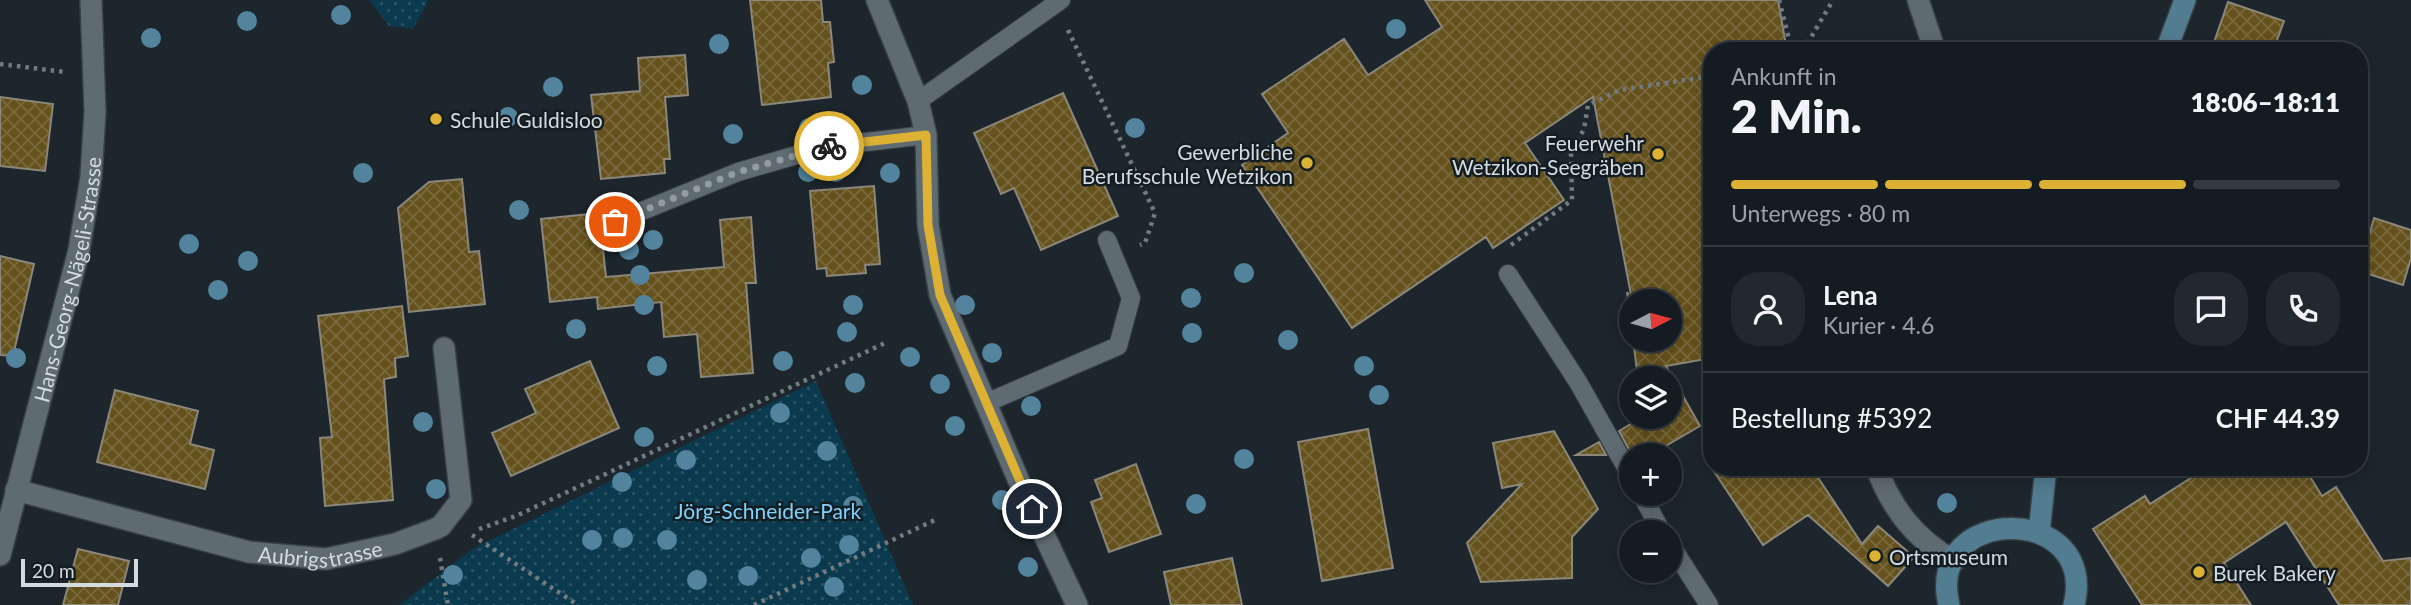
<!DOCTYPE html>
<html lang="de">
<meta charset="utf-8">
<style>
:root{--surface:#151c21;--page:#22292e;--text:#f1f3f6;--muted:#9da1a5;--line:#343a3f;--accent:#ddb133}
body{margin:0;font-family:Lato,sans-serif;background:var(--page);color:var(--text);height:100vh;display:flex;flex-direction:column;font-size:26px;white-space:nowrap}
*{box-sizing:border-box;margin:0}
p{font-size:23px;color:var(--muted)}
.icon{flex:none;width:38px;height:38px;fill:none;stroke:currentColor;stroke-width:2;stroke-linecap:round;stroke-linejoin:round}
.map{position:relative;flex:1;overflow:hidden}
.side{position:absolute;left:1703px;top:42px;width:665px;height:434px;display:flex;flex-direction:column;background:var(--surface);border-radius:28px;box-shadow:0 4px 18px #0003,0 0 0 2px var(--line)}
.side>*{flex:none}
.needle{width:46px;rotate:84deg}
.controls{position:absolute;left:1619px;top:289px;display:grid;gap:14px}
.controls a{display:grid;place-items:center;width:63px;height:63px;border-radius:50%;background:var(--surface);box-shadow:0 4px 18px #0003,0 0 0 2px var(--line);font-size:35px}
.scale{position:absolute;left:21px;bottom:18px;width:117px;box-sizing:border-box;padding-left:7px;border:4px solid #d5dce0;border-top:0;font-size:19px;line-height:24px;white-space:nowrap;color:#d5dce0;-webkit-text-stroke:5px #131d22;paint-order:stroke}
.pin{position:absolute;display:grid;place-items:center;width:60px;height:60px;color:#fff;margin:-30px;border:4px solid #fff;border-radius:50%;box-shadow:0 2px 7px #0007}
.courier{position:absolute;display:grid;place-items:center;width:70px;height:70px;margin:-35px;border:5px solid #ddb133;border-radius:50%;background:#fff;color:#222;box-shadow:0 2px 9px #0007}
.headline em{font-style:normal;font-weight:800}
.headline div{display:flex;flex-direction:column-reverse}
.headline{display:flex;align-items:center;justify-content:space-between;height:119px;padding:0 28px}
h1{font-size:46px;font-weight:800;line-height:52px}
.bar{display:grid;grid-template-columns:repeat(4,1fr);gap:10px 7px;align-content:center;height:84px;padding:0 28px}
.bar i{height:9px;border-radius:5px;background:var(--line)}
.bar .active{background:var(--accent)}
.bar p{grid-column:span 4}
.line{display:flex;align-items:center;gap:18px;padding:0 28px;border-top:2px solid var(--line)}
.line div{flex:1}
.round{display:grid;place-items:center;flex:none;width:74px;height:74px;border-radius:28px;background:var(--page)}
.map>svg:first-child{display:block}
</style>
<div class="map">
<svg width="2411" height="605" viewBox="0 0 2411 605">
<defs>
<pattern id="grass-dots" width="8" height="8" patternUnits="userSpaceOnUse" patternTransform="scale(1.75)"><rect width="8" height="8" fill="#0b394d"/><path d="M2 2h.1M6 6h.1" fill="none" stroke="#2e5566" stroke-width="1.8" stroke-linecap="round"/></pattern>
<pattern id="building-cross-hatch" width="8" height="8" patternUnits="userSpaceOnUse" patternTransform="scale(1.75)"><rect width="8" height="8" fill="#65511c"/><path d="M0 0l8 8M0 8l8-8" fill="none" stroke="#7a693d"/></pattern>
</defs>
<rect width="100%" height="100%" fill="#1c262c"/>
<!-- grass -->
<path fill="url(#grass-dots)" d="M369 0H429L413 29 389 26Z
M816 381 913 605H399L474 548Z"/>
<!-- building -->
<path fill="url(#building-cross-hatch)" stroke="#8c877b" stroke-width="2" d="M750 0H821L823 22H830L834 62 828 63 831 97 762 105Z
M1425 0H1778L1787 51H1712V358L1666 366 1700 426 1650 455H1632L1619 431 1644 416H1670V378H1638L1633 340H1670V301H1631V323L1627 292 1632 300 1593 97 1525 143 1564 200 1493 248 1486 237 1352 328 1242 165 1288 133 1262 94 1344 39 1368 75 1442 27Z
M2228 2 2284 21 2273 51H2211Z
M685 55 688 95 665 97 670 159H664L665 173 601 179 591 95 640 91 638 58Z
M1063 93 1118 216 1041 250 1014 188 1001 194 974 133Z
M0 97 53 104 45 171 0 166Z
M462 179 469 252 479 251 485 304 409 312 398 208 429 182Z
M874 186 880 264 865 265 866 273 827 276 826 268 817 269 810 191Z
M599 213 606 277 724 267 720 220 751 217 756 283H746L753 373 701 377 697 334 664 337 661 302 598 309 597 297 550 302 541 219Z
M2374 218 2411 230V258L2403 285 2359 271Z
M0 256 34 264 13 356 0 355Z
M402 306 408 356 395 358 396 377 384 379 393 500 325 506 320 438 332 437 318 316Z
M590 361 619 428 511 476 492 433 536 413 525 389Z
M115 390 198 411 190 444 214 450 205 489 97 462Z
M1368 429 1393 568 1322 581 1298 442Z
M1554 431 1598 509 1572 537V578L1481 582 1467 543 1522 484 1502 488 1493 443Z
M1599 442 1606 455H1576Z
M1136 464 1161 534 1109 552 1091 502 1102 498 1095 480Z
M1711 467H1811L1862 544 1878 526 1914 557 1888 586 1808 515 1763 545Z
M2208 467H2304L2322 496 2336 487 2383 561 2411 558V605H2339L2286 522 2224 563 2251 605H2142L2093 529 2145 496 2150 504Z
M78 549 129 561 118 605H63Z
M1232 558 1242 605H1171L1164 572Z"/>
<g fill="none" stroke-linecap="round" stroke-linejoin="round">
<!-- lane casing -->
<g stroke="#384045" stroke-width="20">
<path id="lane" d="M918 101 1061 0
M615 222 738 172 824 147 926 135
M1508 274 1578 382 1631 476
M986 403 1118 346 1131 298 1107 240
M1641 494 1662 532
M1670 544 1709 605"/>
</g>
<!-- street casing -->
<g stroke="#384045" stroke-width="24">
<g id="street">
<path d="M877 0 918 101 926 135 928 225 940 295 1021 486 1077 605"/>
<path d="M1918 0 1935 51"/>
<path d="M1876 467C1892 509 1915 539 1954 561"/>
<path id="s1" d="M16 490 249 552 326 559 395 544 435 529 441 526 461 500 444 348"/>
<path id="s2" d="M0 555 79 250 91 177 95 112 91 0"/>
</g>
</g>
<!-- secondary casing -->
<g stroke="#384045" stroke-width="24">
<path id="secondary" d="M2166 51 2185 0
M2039 533 2046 467
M1949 605C1924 503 2099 503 2074 605"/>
</g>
<!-- path -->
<path stroke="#727b80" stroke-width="4.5" stroke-dasharray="3.5 5" stroke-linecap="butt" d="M1779 0 1792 51
M1068 30 1155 213 1145 243 1140 245
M1803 51 1833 0
M0 64 65 72
M1511 245 1572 200 1571 153 1584 129 1588 105 1620 90 1712 76
M479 529 516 516 885 343
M472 535 578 605
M440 558 448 605
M754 605 937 519"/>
<!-- lane -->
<use href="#lane" stroke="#5f6b72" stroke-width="18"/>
<!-- street -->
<use href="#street" stroke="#5f6b72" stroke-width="21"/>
<!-- secondary -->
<use href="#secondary" stroke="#527d91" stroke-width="21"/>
</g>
<!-- trees -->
<g fill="#53849e">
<circle cx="341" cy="15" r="10"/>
<circle cx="247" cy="21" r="10"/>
<circle cx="1396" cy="29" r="10"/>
<circle cx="151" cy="38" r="10"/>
<circle cx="719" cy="44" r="10"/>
<circle cx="862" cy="85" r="10"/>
<circle cx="553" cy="87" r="10"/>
<circle cx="508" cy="117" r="10"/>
<circle cx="809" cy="128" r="10"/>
<circle cx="1135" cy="128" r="10"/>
<circle cx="733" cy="134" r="10"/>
<circle cx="808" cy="172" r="10"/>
<circle cx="836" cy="172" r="10"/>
<circle cx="363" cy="173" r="10"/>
<circle cx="890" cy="173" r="10"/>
<circle cx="519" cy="210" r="10"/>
<circle cx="653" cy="240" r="10"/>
<circle cx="189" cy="244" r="10"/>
<circle cx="629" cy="250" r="10"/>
<circle cx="248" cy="261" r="10"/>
<circle cx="1244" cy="273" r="10"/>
<circle cx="640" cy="275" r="10"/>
<circle cx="218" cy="290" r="10"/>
<circle cx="1191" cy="298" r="10"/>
<circle cx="644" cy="305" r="10"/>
<circle cx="853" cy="305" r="10"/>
<circle cx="965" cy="305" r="10"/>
<circle cx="576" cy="329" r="10"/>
<circle cx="847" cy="332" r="10"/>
<circle cx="1192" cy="333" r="10"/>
<circle cx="1288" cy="340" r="10"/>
<circle cx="992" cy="353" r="10"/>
<circle cx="910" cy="357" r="10"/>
<circle cx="16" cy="358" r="10"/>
<circle cx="783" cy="361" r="10"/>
<circle cx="657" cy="366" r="10"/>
<circle cx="1364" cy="366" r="10"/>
<circle cx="855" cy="383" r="10"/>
<circle cx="940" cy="384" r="10"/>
<circle cx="1379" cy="395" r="10"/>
<circle cx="1031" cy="406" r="10"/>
<circle cx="780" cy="413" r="10"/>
<circle cx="423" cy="422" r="10"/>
<circle cx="955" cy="426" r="10"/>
<circle cx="644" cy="437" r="10"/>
<circle cx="827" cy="451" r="10"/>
<circle cx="1244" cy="459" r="10"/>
<circle cx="686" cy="460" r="10"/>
<circle cx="622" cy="482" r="10"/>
<circle cx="436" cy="489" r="10"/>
<circle cx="1002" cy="500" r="10"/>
<circle cx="1947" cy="503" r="10"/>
<circle cx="1196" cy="504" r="10"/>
<circle cx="853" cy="506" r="10"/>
<circle cx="623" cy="538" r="10"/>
<circle cx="592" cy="540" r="10"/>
<circle cx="667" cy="540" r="10"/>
<circle cx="849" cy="545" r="10"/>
<circle cx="811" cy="558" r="10"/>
<circle cx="1028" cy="567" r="10"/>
<circle cx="453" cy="575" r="10"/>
<circle cx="748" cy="576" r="10"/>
<circle cx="697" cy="580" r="10"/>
<circle cx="834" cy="587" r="10"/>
</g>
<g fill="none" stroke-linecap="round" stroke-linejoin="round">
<!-- done -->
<path stroke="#949ca1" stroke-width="7" stroke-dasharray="0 12.6" d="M615 222 738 172 829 146"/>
<!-- route -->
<path stroke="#ddb133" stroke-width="9" d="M829 146 926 135 928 225 940 295 1032 509"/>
</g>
<!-- markers -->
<g fill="#ddb133" stroke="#131d22" stroke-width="2.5">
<circle cx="436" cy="119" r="7"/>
<circle cx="1658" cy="154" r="7"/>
<circle cx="1307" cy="163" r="7"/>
<circle cx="1875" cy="556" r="7"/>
<circle cx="2199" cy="572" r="7"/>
</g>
<g text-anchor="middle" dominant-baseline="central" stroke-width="5" stroke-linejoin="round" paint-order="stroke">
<!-- poi labels -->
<g font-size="21" fill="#d5dce0" stroke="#131d22" text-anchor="start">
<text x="450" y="119">Schule Guldisloo</text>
<text x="1644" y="142" text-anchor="end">Feuerwehr<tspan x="1644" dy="24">Wetzikon-Seegräben</tspan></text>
<text x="1293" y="151" text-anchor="end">Gewerbliche<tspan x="1293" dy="24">Berufsschule Wetzikon</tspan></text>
<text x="1889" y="556">Ortsmuseum</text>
<text x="2213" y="572">Burek Bakery</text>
</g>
<!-- street labels -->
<g font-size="21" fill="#d5dce0" stroke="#131d22">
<text stroke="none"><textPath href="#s2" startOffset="284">Hans-Georg-Nägeli-Strasse</textPath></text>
<text stroke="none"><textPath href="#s1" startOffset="313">Aubrigstrasse</textPath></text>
</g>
<!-- park labels -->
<g font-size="21" fill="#80d1fb" stroke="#131d22">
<text x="768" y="510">Jörg-Schneider-Park</text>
</g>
</g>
</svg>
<div class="controls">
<a><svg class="needle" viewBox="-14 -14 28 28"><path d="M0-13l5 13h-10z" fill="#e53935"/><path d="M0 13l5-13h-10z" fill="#9da1a5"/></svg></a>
<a><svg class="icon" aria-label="layers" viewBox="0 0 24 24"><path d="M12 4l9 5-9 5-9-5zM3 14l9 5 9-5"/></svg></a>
<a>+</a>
<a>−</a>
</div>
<div class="scale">20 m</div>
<div class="pin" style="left:615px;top:222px;background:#ea580c"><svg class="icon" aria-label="bag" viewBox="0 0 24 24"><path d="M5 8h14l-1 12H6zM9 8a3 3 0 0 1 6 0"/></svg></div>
<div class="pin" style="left:1032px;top:509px;background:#1f2937"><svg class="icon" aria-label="home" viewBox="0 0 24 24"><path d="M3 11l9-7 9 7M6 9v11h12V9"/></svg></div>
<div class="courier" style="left:829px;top:146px"><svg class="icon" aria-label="bike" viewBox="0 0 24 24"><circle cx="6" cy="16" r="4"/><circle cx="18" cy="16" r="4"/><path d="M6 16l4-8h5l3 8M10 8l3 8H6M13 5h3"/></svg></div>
<section class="side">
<div class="headline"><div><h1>2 Min.</h1><p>Ankunft in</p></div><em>18:06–18:11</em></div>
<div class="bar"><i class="active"></i><i class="active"></i><i class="active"></i><i></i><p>Unterwegs · 80 m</p></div>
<div class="line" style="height:126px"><a class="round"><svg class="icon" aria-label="person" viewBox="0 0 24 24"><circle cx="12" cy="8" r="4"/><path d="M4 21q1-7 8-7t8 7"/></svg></a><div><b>Lena</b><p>Kurier · 4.6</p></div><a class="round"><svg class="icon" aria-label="chat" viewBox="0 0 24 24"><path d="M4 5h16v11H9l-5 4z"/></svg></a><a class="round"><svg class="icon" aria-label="phone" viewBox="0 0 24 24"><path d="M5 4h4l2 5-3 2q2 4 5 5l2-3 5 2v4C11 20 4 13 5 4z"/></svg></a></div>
<div class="line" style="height:91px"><div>Bestellung #5392</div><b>CHF 44.39</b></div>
</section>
</div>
